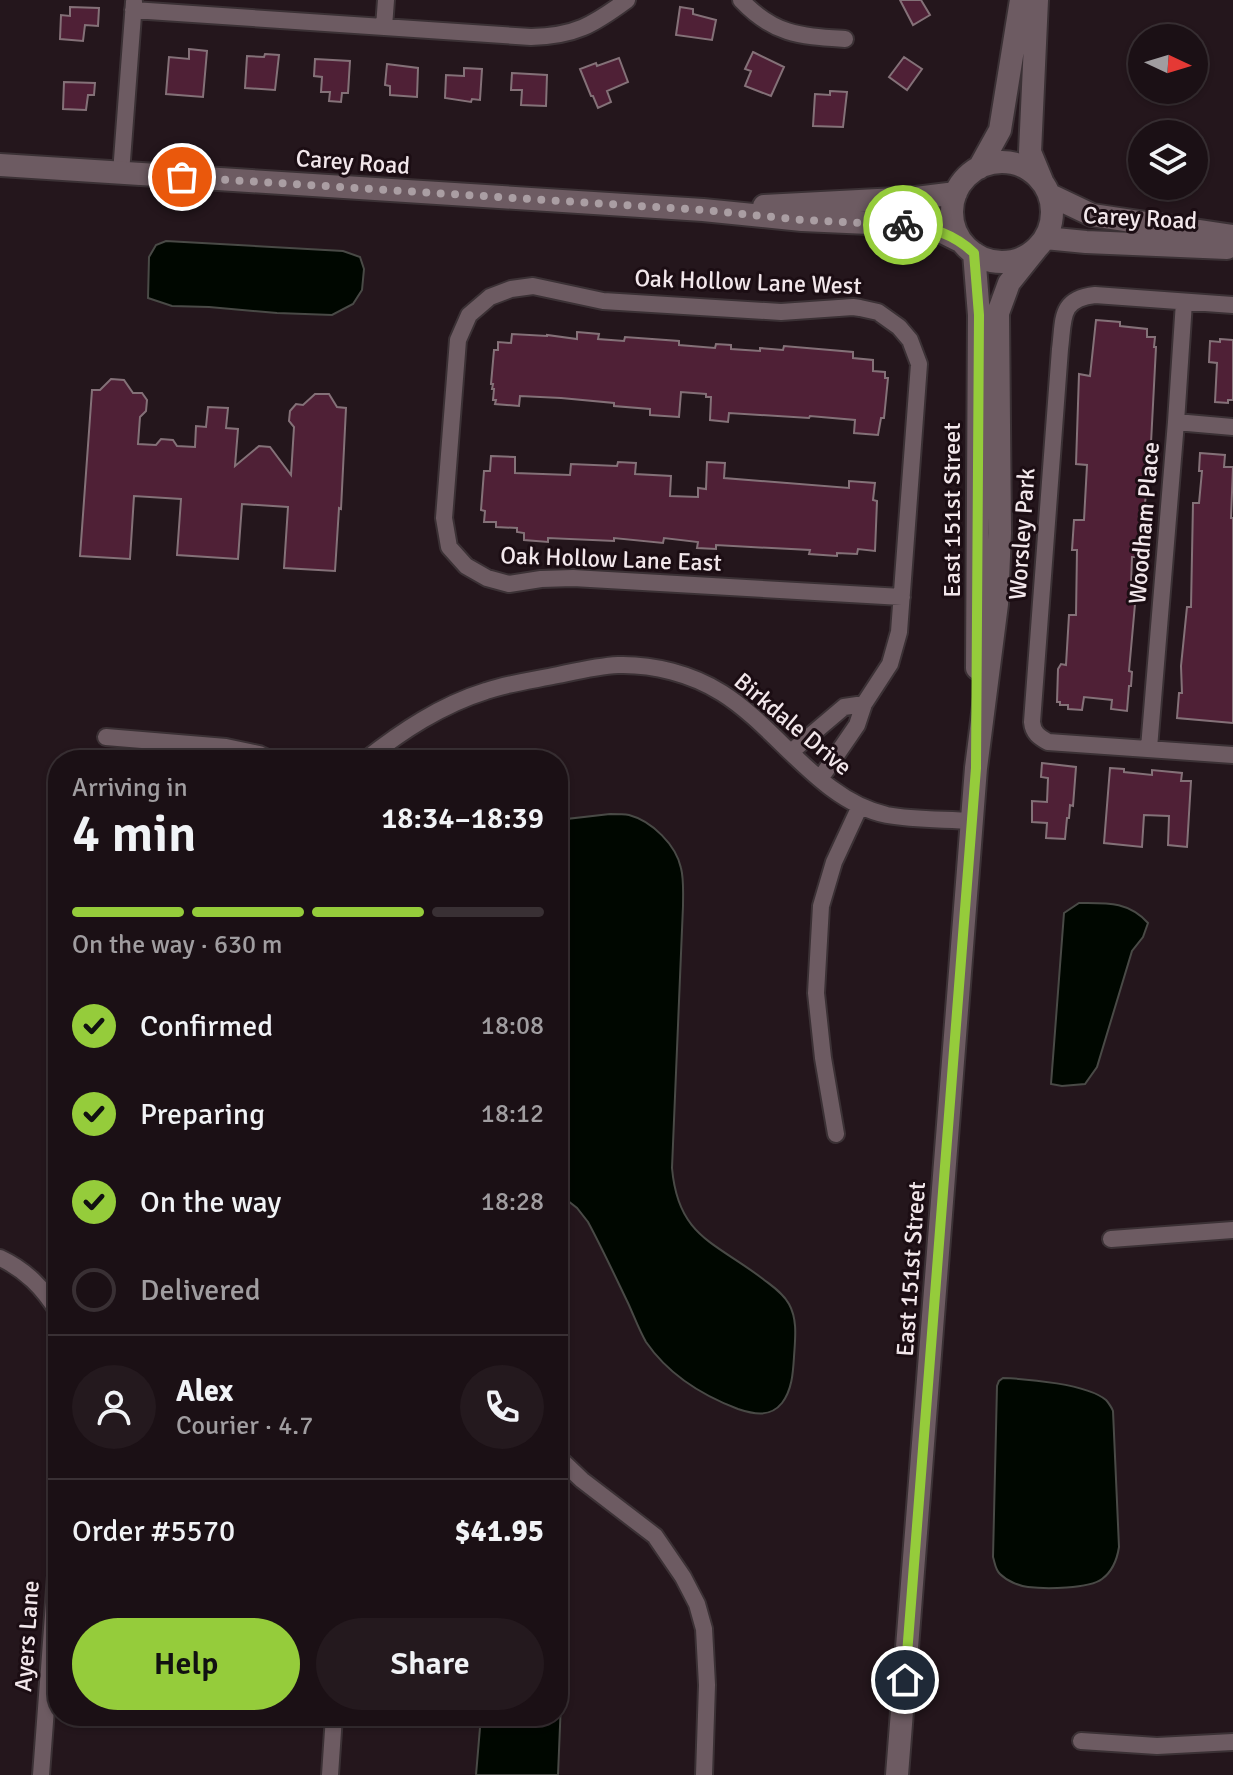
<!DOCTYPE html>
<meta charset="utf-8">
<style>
:root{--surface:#1b1015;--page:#24191e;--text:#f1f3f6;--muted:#a09da0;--line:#393034;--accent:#95cc3b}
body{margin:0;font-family:Signika,sans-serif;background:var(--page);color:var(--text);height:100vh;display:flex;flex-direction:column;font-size:30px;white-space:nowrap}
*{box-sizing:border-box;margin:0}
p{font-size:26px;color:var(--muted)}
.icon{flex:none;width:44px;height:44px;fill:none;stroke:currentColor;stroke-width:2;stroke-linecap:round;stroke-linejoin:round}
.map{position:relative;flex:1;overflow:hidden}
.panel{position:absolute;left:48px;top:750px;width:520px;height:976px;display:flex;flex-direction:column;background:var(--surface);border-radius:32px;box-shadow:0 2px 6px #0004,0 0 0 2px var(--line)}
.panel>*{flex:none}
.needle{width:52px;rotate:94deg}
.tools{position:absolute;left:1128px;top:24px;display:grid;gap:16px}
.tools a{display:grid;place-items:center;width:80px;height:80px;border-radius:50%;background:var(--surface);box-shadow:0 2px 6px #0004,0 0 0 2px var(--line);font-size:40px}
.pin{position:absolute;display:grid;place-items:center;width:68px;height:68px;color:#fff;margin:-34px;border:4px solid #fff;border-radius:50%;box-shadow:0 2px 8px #0007}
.courier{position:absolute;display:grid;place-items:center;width:80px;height:80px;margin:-40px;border:6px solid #95cc3b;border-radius:50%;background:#fff;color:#222;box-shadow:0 2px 10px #0007}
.overview em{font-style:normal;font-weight:600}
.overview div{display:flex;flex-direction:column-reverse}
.overview{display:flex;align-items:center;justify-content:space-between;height:136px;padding:0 24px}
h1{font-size:52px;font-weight:600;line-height:60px}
.bar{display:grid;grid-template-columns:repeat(4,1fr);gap:12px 8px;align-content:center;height:96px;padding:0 24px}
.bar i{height:10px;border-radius:6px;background:var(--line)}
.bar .active{background:var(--accent)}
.bar p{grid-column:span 4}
.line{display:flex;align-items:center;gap:20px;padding:0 24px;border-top:2px solid var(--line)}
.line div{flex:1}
.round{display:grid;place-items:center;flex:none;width:84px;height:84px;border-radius:42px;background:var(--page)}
ol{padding:0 24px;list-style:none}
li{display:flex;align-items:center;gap:24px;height:88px}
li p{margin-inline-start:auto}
li .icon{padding:8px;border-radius:50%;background:var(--accent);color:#111;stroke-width:4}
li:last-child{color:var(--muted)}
li i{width:44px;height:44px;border:4px solid var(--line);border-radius:50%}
.button{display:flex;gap:16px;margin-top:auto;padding:16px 24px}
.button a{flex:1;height:92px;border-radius:48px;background:var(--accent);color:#111;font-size:32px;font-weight:600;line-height:92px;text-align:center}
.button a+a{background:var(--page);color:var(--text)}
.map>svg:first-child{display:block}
</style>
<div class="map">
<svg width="1233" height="1775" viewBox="0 0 1233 1775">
<rect width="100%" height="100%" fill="#24161c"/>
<!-- water -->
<path fill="#000700" stroke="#494a46" stroke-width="2" d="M166 241 343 251 360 257 364 269 362 290 353 304 332 315 277 313 209 307 172 306 148 298 149 257 156 245Z
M610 814C616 814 624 814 629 815 652 821 676 845 681 868 684 880 683 893 683 906L672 1168C678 1237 715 1242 763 1279 772 1286 783 1293 789 1304 798 1320 795 1340 794 1357 793 1373 792 1390 782 1403 770 1418 753 1414 738 1409 701 1395 668 1374 646 1342 639 1330 634 1316 628 1303 615 1276 602 1248 588 1222L577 1208 558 1193V820Z
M1079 903C1106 903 1128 901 1148 923L1143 937 1132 951 1097 1067 1085 1084 1062 1086 1051 1084 1064 913Z
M1003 1378C1028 1379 1087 1384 1106 1400 1108 1402 1112 1408 1113 1411L1119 1547C1117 1560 1113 1571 1102 1579 1089 1589 1045 1589 1028 1587 1019 1586 1007 1581 1000 1574 995 1569 995 1563 993 1557L997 1386 999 1381Z
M558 1641 563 1653 558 1775H476L481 1716H558Z"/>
<!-- building -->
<path fill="#4f2036" stroke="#847178" stroke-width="2" d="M900 0H921L930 15 913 25Z
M70 7 99 8 98 26 85 25 83 41 60 39 61 15 70 16Z
M680 7 693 9V14L716 20 712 40 676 35Z
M189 49 207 51 203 97 166 94 169 57 189 59Z
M753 52 784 67 771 96 745 86 751 71 745 69Z
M265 54 279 55 275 90 245 88 247 56 264 57Z
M904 57 922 69 907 90 889 77Z
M619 58 628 82 607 91 611 102 598 108 593 96H591L580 69 596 63 597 66Z
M315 59 350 61 348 93H342L341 102 329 101 330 92H321L322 77 314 76Z
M387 64 418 68 417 97 390 95V86L385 85Z
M464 68 482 69 480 100 472 99 471 102 445 98 446 75 464 76Z
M512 73 547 75 546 106 521 105 522 90H511Z
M64 82 95 83 94 95H88L86 110 63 109Z
M830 91 847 92 843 127 813 126 815 94 830 95Z
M1096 320 1120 322V326L1147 329V337H1155L1154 347H1156L1151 443H1147L1144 494 1146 495 1141 533H1143L1142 557H1132L1131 584H1134L1133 594 1136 593 1129 671 1132 672 1131 686H1129L1127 711 1111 709 1112 700 1084 697 1082 710 1068 709V705H1060V702H1057L1058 669 1061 664 1066 665 1069 615H1076L1077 550H1072L1074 520H1084L1087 465 1076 464 1079 374 1090 376Z
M577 332 599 334 598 339 624 341 625 337 679 341V345L715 348 716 344 731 345V349L760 351V348L783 350 784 346 853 352V358L873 360V371L885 372V378H888L884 418H881L878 435 854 433 855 420 810 416 809 418 729 413 728 422 710 420 711 397H706V394L681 392 679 417 650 415V409L614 406V403L561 398 520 396 519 406 495 404 496 400H493L494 389H492L493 384H491L494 350H498V342L511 343 512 334 547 336V335L577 339Z
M1220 339 1233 340V400H1228V403L1215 402 1217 363 1209 362 1210 341 1220 342Z
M111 379 124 380 133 393H142L147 400 146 411 140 417 138 444 156 445 161 439 173 440 177 446 195 447 196 426 206 427 208 407 228 408 226 428 238 429 235 466 259 446 270 447 291 475 294 427 289 421 290 411 296 404 303 405 315 394H329L337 407 346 408 341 509 339 508 335 571 284 568 288 507 242 504 238 559 177 555 181 499 134 496 130 559 80 556 92 390H100Z
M1200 453 1225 455 1224 467H1233L1231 518H1233V723L1177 718 1179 693H1182L1181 666 1187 607H1191L1193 503H1199L1202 471H1199Z
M491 456 515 457V473L570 475 571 464 617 466 618 462 636 463 635 474 671 476 670 496 698 497V488L706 489 707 462 725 463 724 478 849 488V481L875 483 873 500 877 501 875 551 858 549 857 554 837 553V556L809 554 810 550 751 547 716 545V549L697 548 698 542 664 538 663 543 614 538V541L548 538V542L524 540V533L517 532V528L496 527V522H484L485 511 481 510 484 471H490Z
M1042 763 1076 767 1073 806 1070 805 1069 818H1067L1065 839 1046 838 1047 823 1032 822V801L1047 802 1048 778 1041 777Z
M1110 768 1124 769V772L1152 775V770L1182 773 1181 781H1191L1187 847 1168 845 1169 816 1144 815 1142 847 1104 843Z"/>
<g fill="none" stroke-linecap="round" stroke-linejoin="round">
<!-- street casing -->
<g stroke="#3b3135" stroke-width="20">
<path id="street" d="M741 0C774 35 800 36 845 39
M133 10 531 37C575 36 593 25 627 0
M384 27 386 0
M121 173 134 2
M1233 305 1095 295C1059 299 1064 319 1060 349L1032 722C1033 733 1039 737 1048 742L1233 755
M1176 422 1233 427
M864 704 890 664 899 632 919 364 910 340 899 327 878 312 860 308 853 307 781 312 603 301 533 286 511 289 490 297 469 315 458 340 444 518 449 547 466 566 487 578 509 584 541 579 573 578 902 597
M106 737 226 747 259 754 271 760
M1149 748 1176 422 1184 302
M791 752 844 707 864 704 857 725 820 779
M365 760C402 731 441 705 486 691 509 683 534 680 558 675 577 671 598 666 618 665 653 664 692 674 722 693 778 728 820 801 887 815 914 820 944 819 972 821
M836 1134 823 1058 816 993 821 906 834 862 860 806
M1111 1239 1233 1230
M0 1258C26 1270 43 1288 58 1312
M558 1457 582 1480 655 1536 683 1577 697 1604 704 1629 707 1685 704 1775
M1081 1741 1157 1746 1233 1742
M41 1775 58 1549
M330 1775 334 1716"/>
</g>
<!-- secondary casing -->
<g stroke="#3b3135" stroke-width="26">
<path id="secondary" d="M1037 0 1030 152 1042 181
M952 212a50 50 0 1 1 100 0a50 50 0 1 1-100 0Z
M0 165 703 210 802 220 914 225 938 230 962 242
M979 168 1000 130 1021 0
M1050 195 1092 215 1233 236
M764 206 916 198 956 193
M1045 238 1086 242 1227 248
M974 253 979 315 977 668
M897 1775 976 768 997 604 1000 533 998 313 1009 283 1037 248"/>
</g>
<!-- street -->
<use href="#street" stroke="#6d5b62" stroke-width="16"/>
<!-- secondary -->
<use href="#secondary" stroke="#6d5b62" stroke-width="22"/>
</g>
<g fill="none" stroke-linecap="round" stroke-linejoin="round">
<!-- done -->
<path stroke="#aa9ea3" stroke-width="8" stroke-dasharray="0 14.4" d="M182 177 703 210 802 220 903 225"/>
<!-- route -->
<path stroke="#95cc3b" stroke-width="10" d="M903 225C930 226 954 234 974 253L979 315 976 768 905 1680"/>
</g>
<g text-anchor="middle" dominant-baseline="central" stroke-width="6" stroke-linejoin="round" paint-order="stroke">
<!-- street labels -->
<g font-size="24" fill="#f2e7eb" stroke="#1b0d13">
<text transform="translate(353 162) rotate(4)">Carey Road</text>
<text transform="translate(1140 218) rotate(3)">Carey Road</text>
<text transform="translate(748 282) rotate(2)">Oak Hollow Lane West</text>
<text transform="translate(952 510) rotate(-90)">East 151st Street</text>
<text transform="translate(1144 523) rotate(-85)">Woodham Place</text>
<text transform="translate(1022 534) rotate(-86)">Worsley Park</text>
<text transform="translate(611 559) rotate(2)">Oak Hollow Lane East</text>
<text transform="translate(793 724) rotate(40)">Birkdale Drive</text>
<text transform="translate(911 1269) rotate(-86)">East 151st Street</text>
<text transform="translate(27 1636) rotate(-86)">Ayers Lane</text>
</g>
</g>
</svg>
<div class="tools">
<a><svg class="needle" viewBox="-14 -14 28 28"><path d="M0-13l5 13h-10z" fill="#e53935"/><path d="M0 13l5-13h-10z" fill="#a09da0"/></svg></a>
<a><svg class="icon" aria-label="layers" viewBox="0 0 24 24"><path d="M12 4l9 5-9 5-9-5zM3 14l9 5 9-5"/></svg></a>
</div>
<div class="pin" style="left:182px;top:177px;background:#ea580c"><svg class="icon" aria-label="bag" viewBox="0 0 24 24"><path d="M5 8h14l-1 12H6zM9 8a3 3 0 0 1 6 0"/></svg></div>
<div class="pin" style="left:905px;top:1680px;background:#1f2937"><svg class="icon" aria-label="home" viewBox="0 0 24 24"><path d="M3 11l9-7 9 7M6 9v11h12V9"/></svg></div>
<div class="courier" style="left:903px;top:225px"><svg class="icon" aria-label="bike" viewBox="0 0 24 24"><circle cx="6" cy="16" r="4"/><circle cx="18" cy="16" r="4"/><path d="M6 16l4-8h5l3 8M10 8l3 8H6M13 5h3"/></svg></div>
<section class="panel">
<div class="overview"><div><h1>4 min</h1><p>Arriving in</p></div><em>18:34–18:39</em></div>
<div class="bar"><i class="active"></i><i class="active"></i><i class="active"></i><i></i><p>On the way · 630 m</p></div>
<ol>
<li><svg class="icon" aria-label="check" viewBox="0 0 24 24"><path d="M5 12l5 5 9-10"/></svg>Confirmed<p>18:08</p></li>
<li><svg class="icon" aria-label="check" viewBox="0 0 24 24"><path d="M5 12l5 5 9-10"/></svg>Preparing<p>18:12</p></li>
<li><svg class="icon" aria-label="check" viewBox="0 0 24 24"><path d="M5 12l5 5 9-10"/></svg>On the way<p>18:28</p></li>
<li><i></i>Delivered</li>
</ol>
<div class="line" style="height:144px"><a class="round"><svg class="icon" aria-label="person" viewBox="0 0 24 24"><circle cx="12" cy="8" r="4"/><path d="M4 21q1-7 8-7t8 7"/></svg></a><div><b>Alex</b><p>Courier · 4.7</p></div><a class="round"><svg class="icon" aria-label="phone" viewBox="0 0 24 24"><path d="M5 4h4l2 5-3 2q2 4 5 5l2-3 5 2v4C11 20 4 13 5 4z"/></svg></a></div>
<div class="line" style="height:104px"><div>Order #5570</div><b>$41.95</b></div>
<div class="button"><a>Help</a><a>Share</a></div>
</section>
</div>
